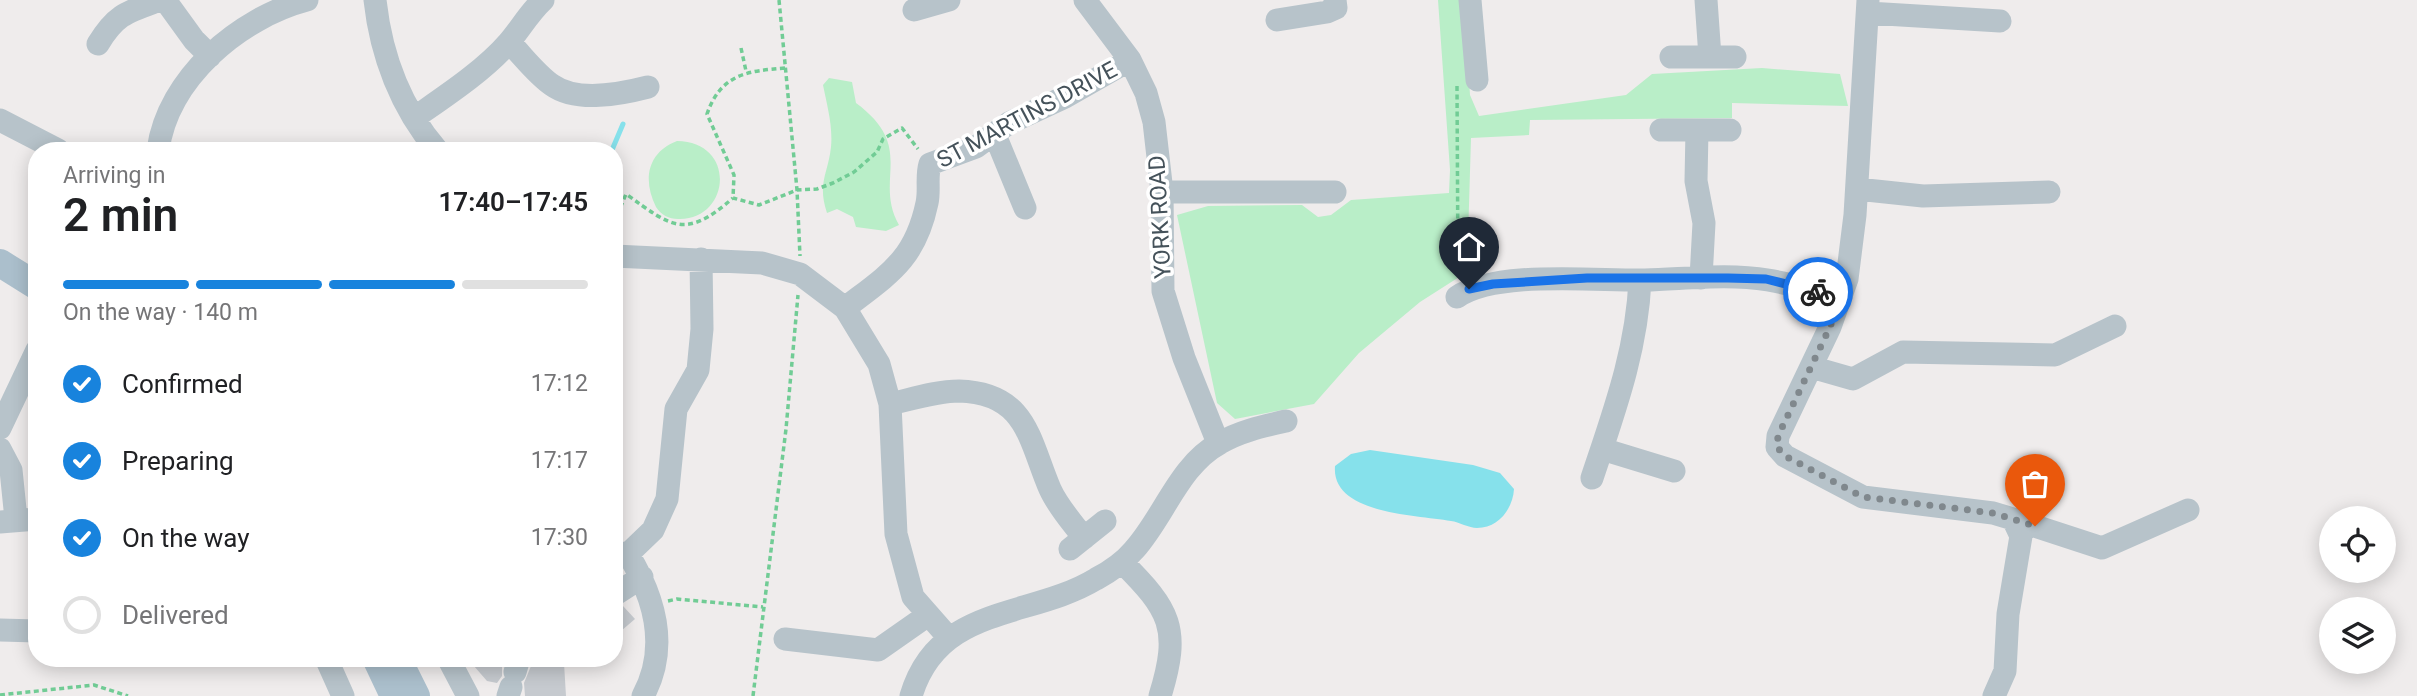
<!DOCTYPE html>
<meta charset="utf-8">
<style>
:root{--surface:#fff;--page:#f2f2f2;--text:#202124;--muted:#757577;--line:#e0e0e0;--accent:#1883dd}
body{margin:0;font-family:Roboto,sans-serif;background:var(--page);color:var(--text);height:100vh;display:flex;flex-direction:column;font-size:26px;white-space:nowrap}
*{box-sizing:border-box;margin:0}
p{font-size:23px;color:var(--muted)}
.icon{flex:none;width:38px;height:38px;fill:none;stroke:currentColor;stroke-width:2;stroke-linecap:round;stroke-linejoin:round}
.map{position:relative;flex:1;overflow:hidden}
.side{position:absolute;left:28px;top:142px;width:595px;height:525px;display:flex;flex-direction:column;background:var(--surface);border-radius:28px;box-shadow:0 4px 18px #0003}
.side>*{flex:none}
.buttons{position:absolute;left:2319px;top:506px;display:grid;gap:14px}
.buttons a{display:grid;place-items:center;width:77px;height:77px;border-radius:50%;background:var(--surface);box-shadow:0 4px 18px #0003;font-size:35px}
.pin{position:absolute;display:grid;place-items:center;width:60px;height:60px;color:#fff;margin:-72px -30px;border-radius:50% 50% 50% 0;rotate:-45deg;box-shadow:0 0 7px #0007}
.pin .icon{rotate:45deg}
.courier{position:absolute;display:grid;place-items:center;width:70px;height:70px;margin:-35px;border:5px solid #1a73e8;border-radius:50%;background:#fff;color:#222;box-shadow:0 2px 9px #0007}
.summary em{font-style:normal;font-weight:600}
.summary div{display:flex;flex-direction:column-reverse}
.summary{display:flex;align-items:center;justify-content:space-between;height:119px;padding:0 35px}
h1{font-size:46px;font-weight:600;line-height:52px}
.bar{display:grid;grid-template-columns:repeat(4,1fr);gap:10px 7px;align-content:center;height:84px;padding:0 35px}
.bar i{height:9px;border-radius:5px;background:var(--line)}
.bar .current{background:var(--accent)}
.bar p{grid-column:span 4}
ol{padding:0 35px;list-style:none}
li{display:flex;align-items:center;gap:21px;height:77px}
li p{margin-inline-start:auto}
li .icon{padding:7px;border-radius:50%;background:var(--accent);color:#fff;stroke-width:4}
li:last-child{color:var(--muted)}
li i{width:38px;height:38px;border:4px solid var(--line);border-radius:50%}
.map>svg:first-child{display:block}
</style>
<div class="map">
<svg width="2417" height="696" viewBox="0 0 2417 696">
<rect width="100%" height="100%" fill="#efecec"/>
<!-- green -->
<path fill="#b9eec8" d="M1438 0H1464L1470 95 1479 116 1626 95 1652 74 1762 68 1840 74 1848 106 1732 103V118L1530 120 1529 135 1471 138 1467 272 1420 302 1359 353 1314 404 1235 419 1217 403 1177 215 1208 206 1302 205 1318 217 1331 215 1351 200 1449 193 1450 170Z
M829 78 852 82 856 103C917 148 873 179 899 225L886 231 856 227 853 217 837 209 827 213C817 183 828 174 831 147 833 126 827 105 823 85Z
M677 141C738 142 730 221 678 219 669 219 661 215 656 207 642 179 648 152 677 141Z"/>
<!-- water -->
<path fill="#86e1eb" d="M1370 450 1473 465 1500 473 1514 489C1513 508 1499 528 1477 528 1469 528 1459 522 1451 521 1416 515 1331 514 1335 466L1351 454Z"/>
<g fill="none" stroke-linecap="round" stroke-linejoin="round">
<!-- stream -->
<path stroke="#86e1eb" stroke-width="5" d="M612 150 623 124"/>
</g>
<!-- building -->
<path fill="#c6cacf" d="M623 606 635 619 614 637V609Z
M467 658H494L502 667V676L497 683 487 681Z
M564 663 566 696H525L524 683 531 666Z"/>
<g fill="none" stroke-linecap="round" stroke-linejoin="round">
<!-- path -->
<path stroke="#71cc95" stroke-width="3.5" stroke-dasharray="5 3.5" stroke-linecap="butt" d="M779 0 797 190 800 256
M741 48 746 71
M785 68C747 71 721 74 707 114L734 175 733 198 759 205 797 190 817 189 833 183 854 172 877 152 883 139 902 128 918 149
M1457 86 1458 274
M614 223 626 194C672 227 685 240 733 198
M668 601 677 599 763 607
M0 695 94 685 128 696
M753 696 786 429 798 295"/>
<!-- minor -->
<path stroke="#b7c3ca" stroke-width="23" d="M165 0 194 40 210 56
M375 0C381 55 401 108 437 150
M1085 0 1130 60 1146 93 1154 122 1162 192 1163 291 1184 358 1218 443
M1470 0 1477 80
M1706 0 1710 57
M1868 0 1855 215 1847 279 1830 327 1778 436 1777 447 1785 456 1863 497 1993 513 2013 519 2021 536 2008 614 2005 671 1994 696
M914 10 949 0
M1868 13 2000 21
M1277 20 1327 12 1336 8 1335 0
M509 42C523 56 536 74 552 85 577 103 621 94 648 87
M98 44C116 14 127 12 160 0
M1671 57H1735
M414 118C444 97 484 71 509 42 521 28 529 13 543 0
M0 120 58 150
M1661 130H1730
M1697 130 1696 181 1704 223 1701 278
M995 135 1025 208
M158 150C168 78 239 18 307 0
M1857 189 1923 196 2049 192
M1162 192H1335
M614 256 762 263 800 274 845 308 879 364 890 404 896 534 913 597 949 638
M1457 297C1496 270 1596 281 1645 280 1685 279 1728 273 1768 280 1792 284 1816 291 1840 298
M845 308C889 274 915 260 927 203 930 190 926 177 930 164L976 147 1009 123 1065 97 1130 60
M1811 367 1853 379 1903 352 2055 355 2115 326
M890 404C912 399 937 391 959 391 1027 393 1029 440 1050 489 1058 507 1072 522 1084 538
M0 428 37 350
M0 449 11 470 16 519
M1602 449 1674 471
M1592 478C1614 412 1637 350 1640 280
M2013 519 2102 548 2188 510
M0 522 37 519
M1070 549 1105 521
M615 552 628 554C655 598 669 648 643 696
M628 554 653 530 667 499 676 409 698 370 702 329 701 259
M1122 562C1170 610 1181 628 1160 696
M614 595 642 577
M0 630 37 631
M785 639 878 650 928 615
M326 658 343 696
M448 658 468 696
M515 672 519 658
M508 696 511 687
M911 696C938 604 1030 619 1096 579 1109 572 1124 562 1134 550 1164 517 1179 465 1220 443 1240 431 1264 426 1286 421"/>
<!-- major -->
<path stroke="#abbfcc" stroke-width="28" d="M0 263 37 286
M376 658 394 696
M397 658 416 696"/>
</g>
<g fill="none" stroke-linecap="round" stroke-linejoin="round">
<!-- done -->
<path stroke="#80888d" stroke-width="7" stroke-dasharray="0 12.6" d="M1818 292 1840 298 1830 327 1778 436 1777 447 1785 456 1863 497 1993 513 2035 526"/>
<!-- route -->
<path stroke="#1a73e8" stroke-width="9" d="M1469 289 1493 284 1587 278H1728L1766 279 1818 292"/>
</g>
<g text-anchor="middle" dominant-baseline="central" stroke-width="7" stroke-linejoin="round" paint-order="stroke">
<!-- street labels -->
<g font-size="23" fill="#45525a" stroke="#fff">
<text transform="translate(1027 115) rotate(-28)">ST MARTINS DRIVE</text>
<text transform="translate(1160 217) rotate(-93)">YORK ROAD</text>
</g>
</g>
</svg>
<div class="buttons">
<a><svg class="icon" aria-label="locate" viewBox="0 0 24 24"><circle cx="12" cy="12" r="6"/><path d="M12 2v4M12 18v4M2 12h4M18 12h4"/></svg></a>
<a><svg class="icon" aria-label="layers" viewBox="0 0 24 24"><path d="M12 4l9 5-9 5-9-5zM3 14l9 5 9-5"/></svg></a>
</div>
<div class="pin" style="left:2035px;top:526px;background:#ea580c"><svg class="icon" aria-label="bag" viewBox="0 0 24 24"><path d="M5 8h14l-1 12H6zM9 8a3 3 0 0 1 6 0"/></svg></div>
<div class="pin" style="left:1469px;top:289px;background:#1f2937"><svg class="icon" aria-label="home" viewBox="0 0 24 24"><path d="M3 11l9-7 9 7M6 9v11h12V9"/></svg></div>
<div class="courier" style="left:1818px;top:292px"><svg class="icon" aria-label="bike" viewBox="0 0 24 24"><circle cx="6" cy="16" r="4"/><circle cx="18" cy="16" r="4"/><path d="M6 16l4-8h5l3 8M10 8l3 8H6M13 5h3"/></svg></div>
<section class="side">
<div class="summary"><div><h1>2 min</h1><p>Arriving in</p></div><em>17:40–17:45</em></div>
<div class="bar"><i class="current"></i><i class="current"></i><i class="current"></i><i></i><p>On the way · 140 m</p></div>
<ol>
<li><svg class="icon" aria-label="check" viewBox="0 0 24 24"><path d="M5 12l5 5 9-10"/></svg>Confirmed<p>17:12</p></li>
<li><svg class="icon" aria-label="check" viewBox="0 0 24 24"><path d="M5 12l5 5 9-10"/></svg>Preparing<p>17:17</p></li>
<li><svg class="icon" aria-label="check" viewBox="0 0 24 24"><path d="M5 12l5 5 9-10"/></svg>On the way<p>17:30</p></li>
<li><i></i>Delivered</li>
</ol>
</section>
</div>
